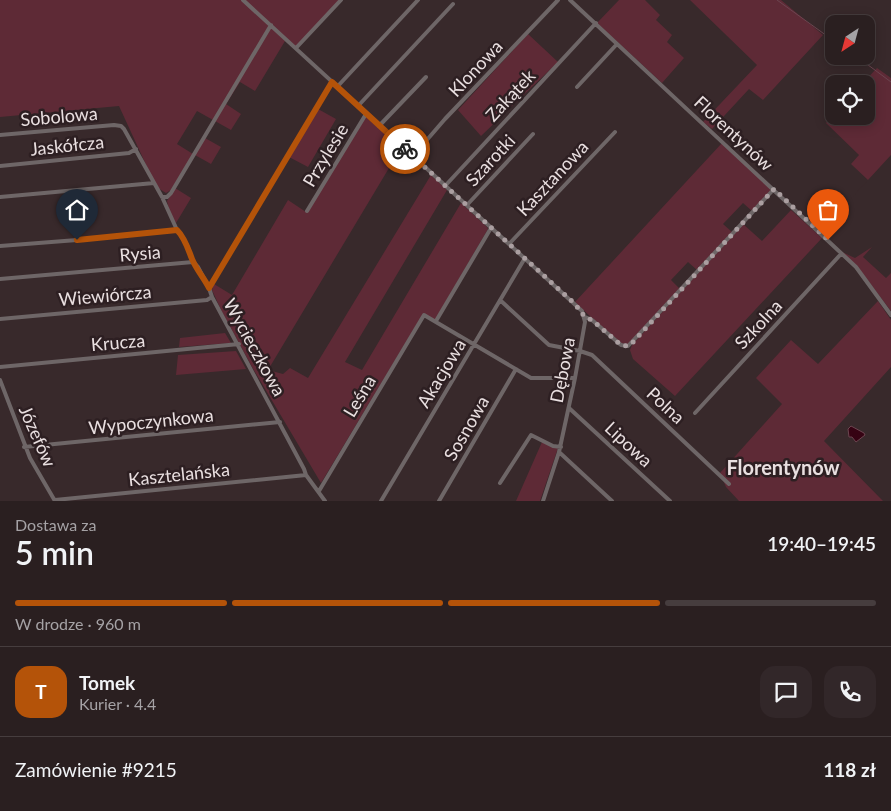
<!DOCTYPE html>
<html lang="pl">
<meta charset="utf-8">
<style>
:root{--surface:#2a1f20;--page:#322729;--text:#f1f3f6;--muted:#a5a2a5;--line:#463d3e;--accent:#b45309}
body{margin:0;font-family:Lato,sans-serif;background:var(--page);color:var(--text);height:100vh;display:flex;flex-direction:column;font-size:19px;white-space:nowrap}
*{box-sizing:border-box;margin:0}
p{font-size:16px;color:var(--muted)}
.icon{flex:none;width:28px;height:28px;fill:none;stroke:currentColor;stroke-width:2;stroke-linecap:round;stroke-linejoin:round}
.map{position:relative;height:501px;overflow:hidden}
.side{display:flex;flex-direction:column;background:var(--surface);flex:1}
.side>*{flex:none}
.needle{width:32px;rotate:216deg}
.tools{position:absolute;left:825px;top:15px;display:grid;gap:10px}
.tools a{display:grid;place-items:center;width:50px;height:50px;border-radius:10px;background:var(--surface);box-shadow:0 2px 12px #0003,0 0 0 1px var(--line);font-size:25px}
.pin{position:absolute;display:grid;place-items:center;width:42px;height:42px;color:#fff;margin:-51px -21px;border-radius:50% 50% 50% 0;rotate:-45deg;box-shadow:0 0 5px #0007}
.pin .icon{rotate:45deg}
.courier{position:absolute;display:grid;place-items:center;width:50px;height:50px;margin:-25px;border:4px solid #b45309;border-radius:50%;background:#fff;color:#222;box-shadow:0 1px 6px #0007}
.head em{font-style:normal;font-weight:600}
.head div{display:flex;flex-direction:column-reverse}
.head{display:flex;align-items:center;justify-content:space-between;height:85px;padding:0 15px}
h1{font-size:32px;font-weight:600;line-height:38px}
.bar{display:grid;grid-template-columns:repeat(4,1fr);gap:8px 5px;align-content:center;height:60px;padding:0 15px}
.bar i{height:6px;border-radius:4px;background:var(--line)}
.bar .active{background:var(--accent)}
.bar p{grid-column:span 4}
.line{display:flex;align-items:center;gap:12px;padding:0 15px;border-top:1px solid var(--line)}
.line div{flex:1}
.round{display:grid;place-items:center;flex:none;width:52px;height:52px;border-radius:15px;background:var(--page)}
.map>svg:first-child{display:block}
</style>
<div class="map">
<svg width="891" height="501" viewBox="0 0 891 501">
<rect width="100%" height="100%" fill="#38292b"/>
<!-- green -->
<path fill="#5e2a36" d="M0 0H340L296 47 256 10 285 41 255 91 240 82 226 104 241 114 231 130 197 111 177 144 193 154 171 190 166 193 158 188 154 182 119 106 0 117Z
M619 0H645L660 15 656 20 672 35 667 42 684 58 662 83 597 23Z
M690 0H781L823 35 763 100 749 89 712 129 703 122 757 65Z
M528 34 558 62 481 136 458 110Z
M877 68 891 78V155L821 231 868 180 851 164 859 155 826 123 834 114V116H866V84H862Z
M318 109 336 119 308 167 289 157Z
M366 117 401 148 268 370 283 374 290 368 308 378 431 175 447 190 345 362 362 370 461 203 487 227 488 229 435 320 423 314 321 483 252 367 222 312 212 290 214 284 232 295 288 200 306 212Z
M205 138 221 147 211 164 195 155Z
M722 143 771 188V190L752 211 743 203 723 224 732 232 697 270 688 262 671 280 681 290 628 344H622L593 319 575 302Z
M175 188 191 198 176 223 170 213 167 201Z
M791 210 822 238 675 396 633 359 630 350 632 345 743 224 762 241Z
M872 247 863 257 886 278 891 273V311L857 266 842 252 855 258Z
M878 301 891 320V367L824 441 883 501H739L726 487 720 473 782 404 756 378 791 340 818 364Z
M225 333 231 343 179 347 180 338Z
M236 351 246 369 176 375 178 355Z
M542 442 558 448 540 501H516Z"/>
<!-- water -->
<path fill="#360313" stroke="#6c4550" d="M851 426 864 433 865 435 856 442 852 437H849L848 429Z"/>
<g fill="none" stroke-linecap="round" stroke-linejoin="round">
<!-- stream -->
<path stroke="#6c4550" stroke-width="1" d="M777 0 834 41
M856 56 891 82"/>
<!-- minor -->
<path stroke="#6e6667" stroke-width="4" d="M243 0 582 311 585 322 575 378 559 452 543 501
M570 0 856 267 891 315
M296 48 341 0
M337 87 418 0
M577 87 617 44
M358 106 453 4
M379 126 426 77
M0 135 114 125 121 126 124 129 162 197 177 230 187 245 193 262 198 267 209 288 212 297 304 469 306 475 325 501
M413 156 445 119 558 0
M0 166 129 153 136 149
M445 186 596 23
M0 197 154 183
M162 197H167L171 193 271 25
M467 205 533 134
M307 211 366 114
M509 244 615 132
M0 246 77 240 177 230
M0 279 193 262
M209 288 332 82
M500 300 549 345 580 351 592 355 729 484
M585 317 592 320 621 345 628 346 774 189
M0 319 207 300 212 297
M436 321 491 228
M0 367 239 344
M0 380 30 458 55 501
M569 408 670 501
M695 413 841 254
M24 447 280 422
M559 452 612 501
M500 483 531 435 553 446 561 447
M319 491 424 315 531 378H575
M55 500 306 475
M381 501 525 258
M439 501 516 369"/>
</g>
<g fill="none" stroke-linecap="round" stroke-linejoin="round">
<!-- done -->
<path stroke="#ab9fa1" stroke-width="5" stroke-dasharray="0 9" d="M405 149 575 304 585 317 592 320 621 345 628 346 633 342 774 189 828 240"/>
<!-- route -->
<path stroke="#b45309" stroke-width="6" d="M77 240 177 230C185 238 188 249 192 259 196 269 204 278 209 288L332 82 405 149"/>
</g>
<g text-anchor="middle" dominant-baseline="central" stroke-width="5" stroke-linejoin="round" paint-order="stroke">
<!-- street labels -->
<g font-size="18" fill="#e9dfe0" stroke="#2d1f22">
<text transform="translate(475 68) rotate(-47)">Klonowa</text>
<text transform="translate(510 95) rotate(-47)">Zakątek</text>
<text transform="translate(59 116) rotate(-5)">Sobolowa</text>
<text transform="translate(734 133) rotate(43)">Florentynów</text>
<text transform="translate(67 145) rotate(-6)">Jaskółcza</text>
<text transform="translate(325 155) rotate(-59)">Przylesie</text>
<text transform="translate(490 160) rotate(-47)">Szarotki</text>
<text transform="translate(552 178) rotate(-47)">Kasztanowa</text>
<text transform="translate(140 253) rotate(-5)">Rysia</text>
<text transform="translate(105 295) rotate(-5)">Wiewiórcza</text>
<text transform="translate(758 324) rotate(-47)">Szkolna</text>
<text transform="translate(118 342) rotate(-5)">Krucza</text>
<text transform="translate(255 347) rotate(61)">Wycieczkowa</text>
<text transform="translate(562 370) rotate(-79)">Dębowa</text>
<text transform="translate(441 373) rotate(-59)">Akacjowa</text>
<text transform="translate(359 396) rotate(-59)">Leśna</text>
<text transform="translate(666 405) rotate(43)">Polna</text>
<text transform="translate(151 421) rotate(-6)">Wypoczynkowa</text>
<text transform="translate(466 428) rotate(-60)">Sosnowa</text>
<text transform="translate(38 436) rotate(66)">Józefów</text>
<text transform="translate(629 444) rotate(43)">Lipowa</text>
<text transform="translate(179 474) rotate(-6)">Kasztelańska</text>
</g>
<!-- quarter labels -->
<g font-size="20" font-weight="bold" fill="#e9dfe0" stroke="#2d1f22">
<text x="783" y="467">Florentynów</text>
</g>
</g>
</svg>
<div class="tools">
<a><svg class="needle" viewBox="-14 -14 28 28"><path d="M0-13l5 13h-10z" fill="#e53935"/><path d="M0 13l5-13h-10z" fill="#a5a2a5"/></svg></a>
<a><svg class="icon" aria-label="locate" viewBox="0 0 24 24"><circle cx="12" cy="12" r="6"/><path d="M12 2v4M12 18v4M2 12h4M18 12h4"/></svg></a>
</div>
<div class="pin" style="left:828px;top:240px;background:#ea580c"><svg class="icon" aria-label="bag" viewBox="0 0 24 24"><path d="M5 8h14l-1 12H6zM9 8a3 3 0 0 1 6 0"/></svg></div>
<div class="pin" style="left:77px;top:240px;background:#1f2937"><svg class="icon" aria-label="home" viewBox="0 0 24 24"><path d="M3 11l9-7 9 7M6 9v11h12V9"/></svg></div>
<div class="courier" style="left:405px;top:149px"><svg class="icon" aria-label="bike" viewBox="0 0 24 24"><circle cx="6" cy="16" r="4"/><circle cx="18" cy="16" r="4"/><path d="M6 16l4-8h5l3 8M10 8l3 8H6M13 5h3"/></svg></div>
</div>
<section class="side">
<div class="head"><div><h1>5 min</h1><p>Dostawa za</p></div><em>19:40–19:45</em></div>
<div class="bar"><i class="active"></i><i class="active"></i><i class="active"></i><i></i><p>W drodze · 960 m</p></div>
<div class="line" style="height:90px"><b class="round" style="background:var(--accent);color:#fff">T</b><div><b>Tomek</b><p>Kurier · 4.4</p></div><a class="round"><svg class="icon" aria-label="chat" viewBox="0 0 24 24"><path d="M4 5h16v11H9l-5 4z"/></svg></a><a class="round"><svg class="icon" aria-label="phone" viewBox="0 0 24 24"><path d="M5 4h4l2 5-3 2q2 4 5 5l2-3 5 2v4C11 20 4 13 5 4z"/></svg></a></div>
<div class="line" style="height:65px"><div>Zamówienie #9215</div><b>118 zł</b></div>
</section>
